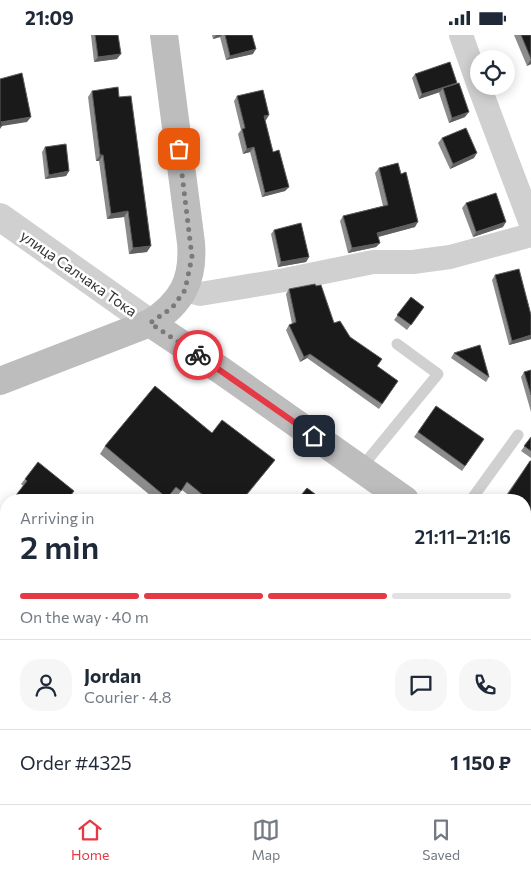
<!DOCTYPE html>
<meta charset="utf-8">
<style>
:root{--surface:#fff;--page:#f6f6f7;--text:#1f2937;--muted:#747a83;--line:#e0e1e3;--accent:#e63946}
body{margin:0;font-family:Commissioner,sans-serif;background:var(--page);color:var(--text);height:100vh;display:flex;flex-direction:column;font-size:19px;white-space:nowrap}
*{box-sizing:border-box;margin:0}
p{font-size:16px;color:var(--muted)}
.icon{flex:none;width:28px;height:28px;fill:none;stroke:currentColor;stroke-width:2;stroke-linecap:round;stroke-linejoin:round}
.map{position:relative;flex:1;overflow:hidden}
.details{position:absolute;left:0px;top:459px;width:531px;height:311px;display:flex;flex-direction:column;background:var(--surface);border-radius:20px 20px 0 0;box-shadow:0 2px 12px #0003}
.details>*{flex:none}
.buttons{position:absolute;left:470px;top:15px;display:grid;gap:10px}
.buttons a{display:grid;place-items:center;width:45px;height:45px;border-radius:50%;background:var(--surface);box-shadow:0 2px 12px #0003;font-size:25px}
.pin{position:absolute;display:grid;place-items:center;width:42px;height:42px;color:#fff;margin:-21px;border-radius:10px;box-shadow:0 2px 8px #0006}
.courier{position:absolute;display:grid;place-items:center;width:50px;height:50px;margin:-25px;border:4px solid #e63946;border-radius:50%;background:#fff;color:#222;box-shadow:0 1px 6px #0007}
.overview em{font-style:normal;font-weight:600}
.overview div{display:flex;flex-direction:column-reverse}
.overview{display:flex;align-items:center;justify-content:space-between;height:85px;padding:0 20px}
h1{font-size:32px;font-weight:600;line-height:38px}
.bar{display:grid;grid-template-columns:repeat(4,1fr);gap:8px 5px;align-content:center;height:60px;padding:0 20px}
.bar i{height:6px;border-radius:4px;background:var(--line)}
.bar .on{background:var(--accent)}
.bar p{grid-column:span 4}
.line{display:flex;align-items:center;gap:12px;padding:0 20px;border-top:1px solid var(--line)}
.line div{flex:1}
.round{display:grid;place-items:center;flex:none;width:52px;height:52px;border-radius:20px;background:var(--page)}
.status{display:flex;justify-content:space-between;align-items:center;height:35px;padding:0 25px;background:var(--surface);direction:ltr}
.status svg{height:14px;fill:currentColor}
.tab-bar{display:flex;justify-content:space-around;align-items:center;height:70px;border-top:1px solid var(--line);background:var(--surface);font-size:14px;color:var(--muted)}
.tab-bar a{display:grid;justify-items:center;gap:2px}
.tab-bar .on{color:var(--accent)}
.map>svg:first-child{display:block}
</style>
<div class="status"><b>21:09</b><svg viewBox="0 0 49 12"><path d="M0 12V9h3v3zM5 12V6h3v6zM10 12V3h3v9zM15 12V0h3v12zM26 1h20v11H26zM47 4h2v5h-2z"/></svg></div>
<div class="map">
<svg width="531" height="769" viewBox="0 0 531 769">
<rect width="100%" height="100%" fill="#fff"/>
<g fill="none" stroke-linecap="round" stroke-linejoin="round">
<!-- service -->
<path stroke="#d0d0d0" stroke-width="11" d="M361 433 438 339 397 309
M471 465 518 400"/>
<!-- minor -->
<path stroke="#d0d0d0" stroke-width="24" d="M461 0 479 51
M479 51 531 189
M185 255 200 259 285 245 373 227H413L450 222 531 200
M0 607 6 612
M209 764 216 769"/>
<!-- tertiary -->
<path stroke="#d0d0d0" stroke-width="28" d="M0 182 150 288"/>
<!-- secondary -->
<path stroke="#bdbdbd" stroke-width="28" d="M150 288 222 336 405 465
M0 346 150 288C182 268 194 245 191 208L164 0
M525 550 531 554"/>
</g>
<!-- wall -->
<path fill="#8c8c8c" d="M91 0H118L117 24 94 27Z
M212 0H252L253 19 226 25 220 2 213 4Z
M514 0H531V29L527 31Z
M450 27 465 82 449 88 439 58 440 57 419 64 412 43 415 39Z
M92 56 119 62 147 217 129 219 124 182 107 184 99 126H96L88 62Z
M237 61 269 80 265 85 273 117 289 152 285 156 262 162 250 117 243 119 238 99 241 95 234 66Z
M442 103 474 123 450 134 438 108Z
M45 112 69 136 66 141 45 144 42 117Z
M379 133 415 192 378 202 380 208 376 212 348 218 340 186 343 181 383 171 375 138Z
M466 168 503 192 473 202 462 173Z
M274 195 309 222 306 227 278 232 271 199Z
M495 240 531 280V304L509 310 492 245Z
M316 251 334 288 350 302 377 331 398 346 379 374 307 323 300 327 286 295 289 290 292 289 286 259 289 254Z
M411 262 424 272 407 295 394 285Z
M454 318 489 342 486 347 451 323Z
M531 335V377L521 342 524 337Z
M436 371 484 404 462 436 414 402Z
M212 398 275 425 243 465H195L182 455 176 463 171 459 166 465H156L100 419 105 411Z
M531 402V423L521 416Z
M530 426H531V482L525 478V465H507L504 463Z
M25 444 74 456 68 465H13L23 451 21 449Z
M0 500 6 504V586L0 581Z
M16 764H140L142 769H15L13 768Z
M246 764H367L374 769H253Z"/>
<!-- shaded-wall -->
<path fill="#5f5f5f" d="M216 0H222L220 2 213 4Z
M256 14 253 19 226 25 230 21Z
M121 19 117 24 94 27 98 22Z
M531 24V29L527 31Z
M457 48 443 53 440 57 419 64 422 59Z
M469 77 465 82 449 88 452 83Z
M269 80 266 85 261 86 264 81Z
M31 82 27 87 2 91 0 94V89L1 87Z
M254 112 250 117 243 119 247 114Z
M477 118 474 123 450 134 453 129Z
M100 120H103L99 126H96Z
M69 136 66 141 45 144 49 140Z
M289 152 285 156 262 162 265 158Z
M128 176 124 182 107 184 111 179Z
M418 187 415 192 374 203 377 198Z
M506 187 503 192 473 202 476 197Z
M380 208 376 212 348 218 352 213Z
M151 211 147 217 129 219 133 213Z
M309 222 306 227 278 232 281 227Z
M531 300V304L509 310 512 306Z
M310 319 307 323 300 327 304 322Z"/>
<!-- building -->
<path fill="#1a1a1a" stroke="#5f5f5f" d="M95 0H118L121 19 98 22Z
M225 0H252L256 14 230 21Z
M521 0H531V24Z
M450 27 457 48 422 59 415 39Z
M22 38 31 82 1 87 2 91H0V44Z
M459 48 469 77 452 83 443 53Z
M118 52 119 62 131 61 151 211 133 213 128 176 111 179 103 120H100L92 56Z
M263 55 269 80 264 81 273 117 279 115 289 152 265 158 254 112 247 114 242 94 245 93 237 61Z
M466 93 477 118 453 129 442 103Z
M66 109 69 136 49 140 45 112Z
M398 128 401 139 406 137 418 187 377 198 380 208 352 213 343 181 388 170 379 133Z
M496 158 506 187 476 197 466 168Z
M301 188 309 222 281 227 274 195Z
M519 234 531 280V300L512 306 495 240Z
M315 249 316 251 321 250 334 288 340 286 350 302 382 324 377 331 398 346 382 369 310 319 304 322 289 290 296 287 289 254Z
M411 262 424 272 411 290 397 280Z
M480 310 489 342 454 318Z
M531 335V360L524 337Z
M155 351 212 398 222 385 275 425 242 465H214L211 462 209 465 187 447 181 456 176 452 167 463 105 411Z
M436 371 484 404 465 431 418 397Z
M531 402V416L524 411Z
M530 426H531V475L525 471V465H517L508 459Z
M38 427 74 456 67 465H14L13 464 27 446 25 444Z
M307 453 323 465H297Z
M0 500 6 504V578L0 573Z
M0 639 6 644V667L0 675Z
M18 764H140L144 767 142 769H61L60 768 59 769H24Z
M258 764H367L374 769H265Z"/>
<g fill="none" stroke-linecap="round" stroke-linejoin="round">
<!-- done -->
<path stroke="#7a7a7a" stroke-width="5" stroke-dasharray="0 9" d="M179 114 192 222 185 255 172 273 150 288 198 320"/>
<!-- route -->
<path stroke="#e63946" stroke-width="6" d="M198 320 314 401"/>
</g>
<g text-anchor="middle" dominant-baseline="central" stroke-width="5" stroke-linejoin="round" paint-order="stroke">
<!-- street labels -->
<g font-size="15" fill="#333" stroke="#fff">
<text transform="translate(79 238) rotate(35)">улица Салчака Тока</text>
</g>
</g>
</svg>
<div class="buttons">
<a><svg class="icon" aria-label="locate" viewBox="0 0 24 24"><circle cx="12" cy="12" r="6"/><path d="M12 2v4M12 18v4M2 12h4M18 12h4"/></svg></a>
</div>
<div class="pin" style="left:179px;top:114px;background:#ea580c"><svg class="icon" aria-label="bag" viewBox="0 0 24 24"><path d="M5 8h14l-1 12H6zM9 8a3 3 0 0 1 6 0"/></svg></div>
<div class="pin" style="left:314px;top:401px;background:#1f2937"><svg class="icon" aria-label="home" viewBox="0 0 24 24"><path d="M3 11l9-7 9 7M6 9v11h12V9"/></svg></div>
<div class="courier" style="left:198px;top:320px"><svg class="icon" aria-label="bike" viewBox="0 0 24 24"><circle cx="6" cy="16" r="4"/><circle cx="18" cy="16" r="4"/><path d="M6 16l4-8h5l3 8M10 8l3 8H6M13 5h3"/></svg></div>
<section class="details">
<div class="overview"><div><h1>2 min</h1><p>Arriving in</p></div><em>21:11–21:16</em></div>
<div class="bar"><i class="on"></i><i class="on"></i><i class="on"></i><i></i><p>On the way · 40 m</p></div>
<div class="line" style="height:90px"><a class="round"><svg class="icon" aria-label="person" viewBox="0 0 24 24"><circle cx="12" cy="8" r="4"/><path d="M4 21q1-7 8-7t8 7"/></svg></a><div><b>Jordan</b><p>Courier · 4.8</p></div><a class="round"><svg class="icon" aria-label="chat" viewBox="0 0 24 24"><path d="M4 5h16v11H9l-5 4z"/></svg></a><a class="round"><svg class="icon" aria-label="phone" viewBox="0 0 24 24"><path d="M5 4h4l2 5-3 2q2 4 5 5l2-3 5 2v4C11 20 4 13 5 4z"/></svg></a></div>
<div class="line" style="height:65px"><div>Order #4325</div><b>1 150 ₽</b></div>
</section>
</div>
<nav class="tab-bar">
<a class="on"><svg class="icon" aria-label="home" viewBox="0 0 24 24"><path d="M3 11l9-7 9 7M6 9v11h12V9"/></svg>Home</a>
<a><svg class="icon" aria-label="map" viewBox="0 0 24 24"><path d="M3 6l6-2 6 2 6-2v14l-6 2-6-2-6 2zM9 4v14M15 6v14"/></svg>Map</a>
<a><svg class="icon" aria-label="saved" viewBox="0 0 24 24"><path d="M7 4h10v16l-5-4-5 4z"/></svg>Saved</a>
</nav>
